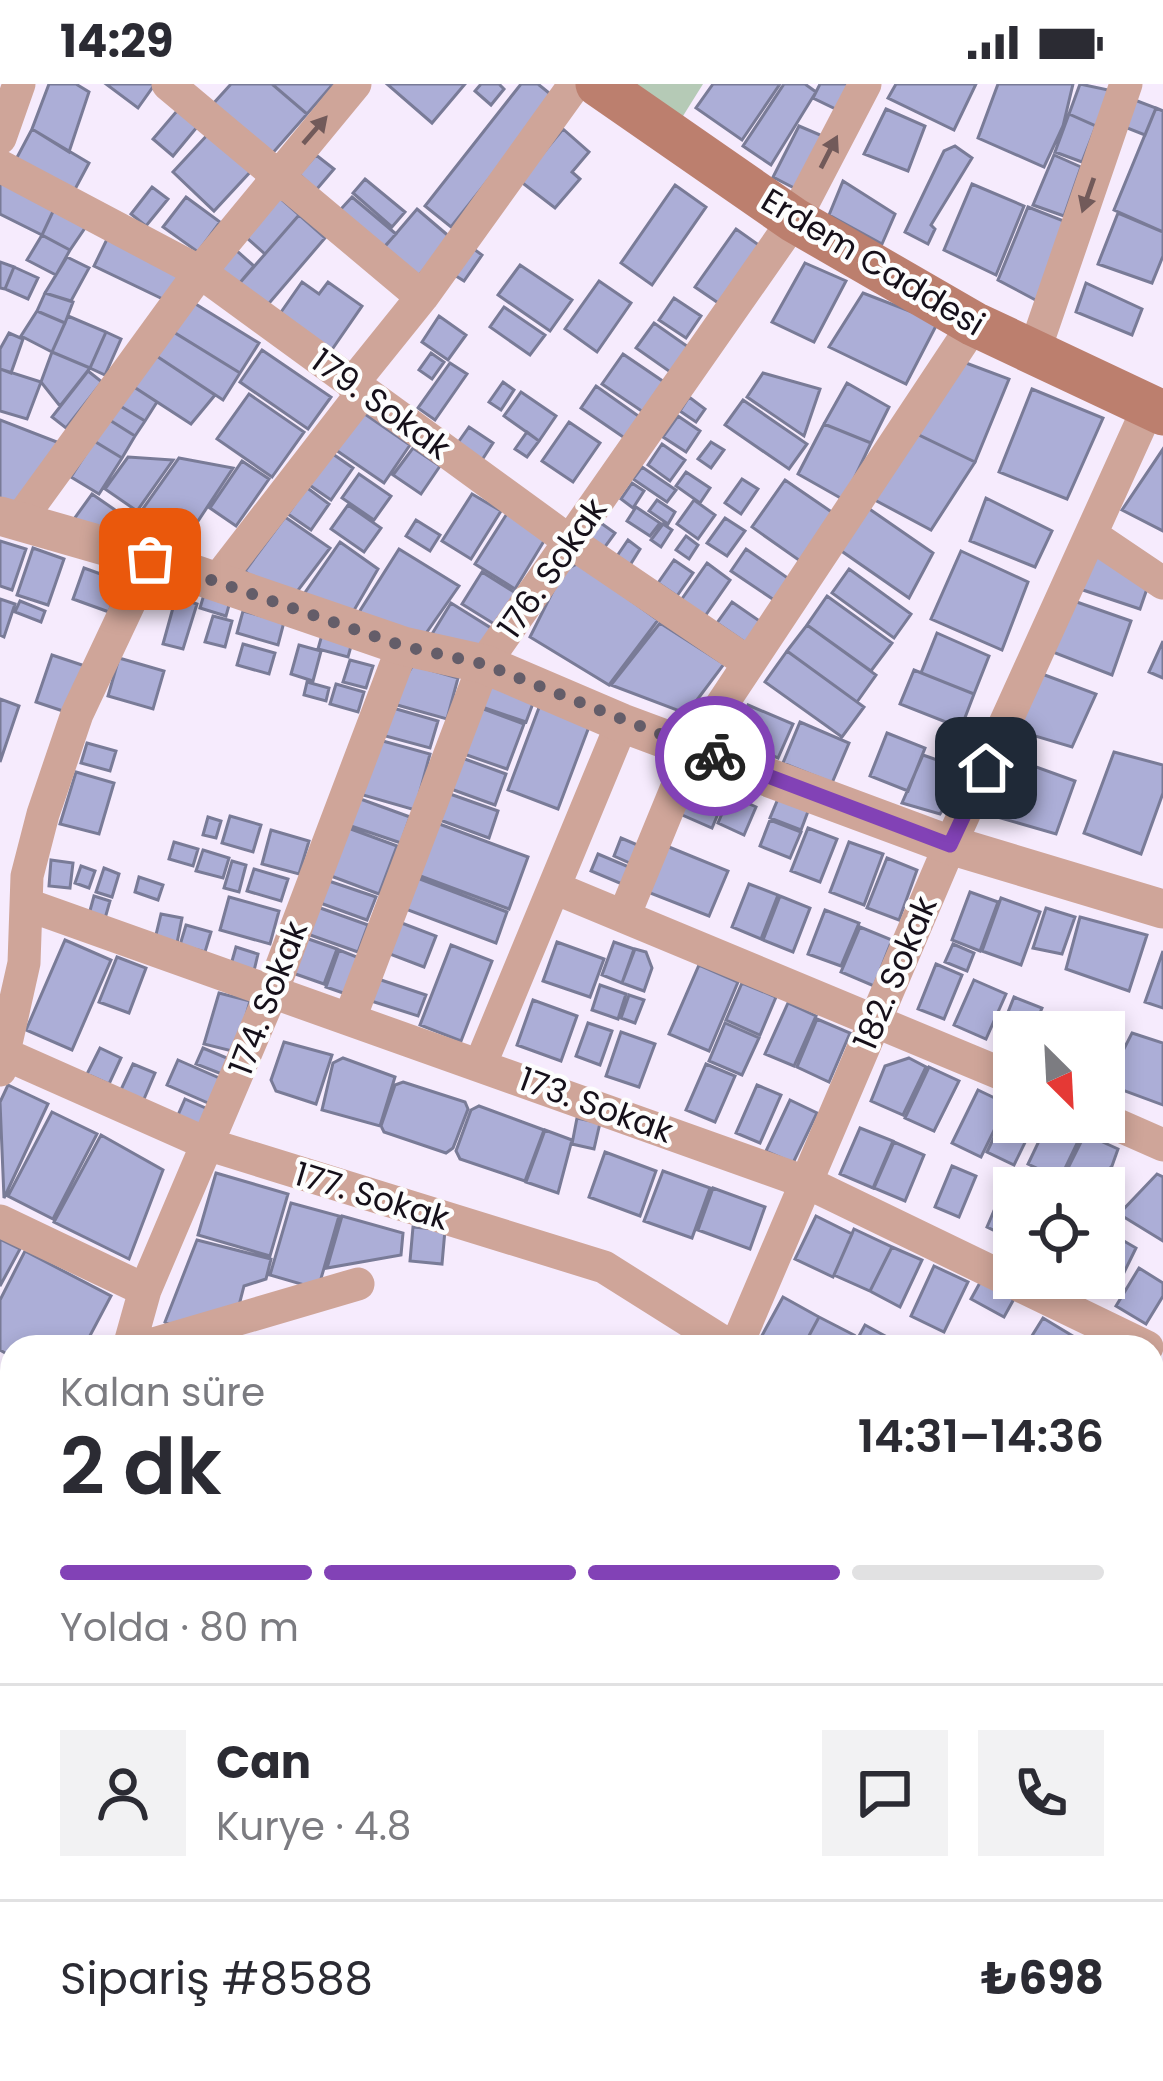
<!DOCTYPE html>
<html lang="tr">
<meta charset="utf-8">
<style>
:root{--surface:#fff;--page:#f2f2f3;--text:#2b2b33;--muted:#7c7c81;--line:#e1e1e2;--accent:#8242b6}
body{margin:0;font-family:Poppins,sans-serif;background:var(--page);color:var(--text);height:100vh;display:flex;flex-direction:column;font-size:45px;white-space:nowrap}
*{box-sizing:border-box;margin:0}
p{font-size:39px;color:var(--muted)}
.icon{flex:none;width:66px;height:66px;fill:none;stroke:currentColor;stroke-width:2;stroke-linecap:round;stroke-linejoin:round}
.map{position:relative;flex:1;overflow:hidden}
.panel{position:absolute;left:0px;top:1251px;width:1164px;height:747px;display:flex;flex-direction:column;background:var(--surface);border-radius:36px 36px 0 0;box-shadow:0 6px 18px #0003}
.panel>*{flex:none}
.needle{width:78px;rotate:156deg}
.tools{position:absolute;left:993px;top:927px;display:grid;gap:24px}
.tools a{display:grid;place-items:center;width:132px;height:132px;border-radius:0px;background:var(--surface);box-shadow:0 6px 18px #0003;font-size:60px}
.pin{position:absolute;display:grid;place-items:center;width:102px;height:102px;color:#fff;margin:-51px;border-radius:24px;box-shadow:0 6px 18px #0006}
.courier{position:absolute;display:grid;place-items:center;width:120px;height:120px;margin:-60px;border:9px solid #8242b6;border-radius:50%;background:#fff;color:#222;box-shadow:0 3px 15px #0007}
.headline em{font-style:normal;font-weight:600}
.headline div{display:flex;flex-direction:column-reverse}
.headline{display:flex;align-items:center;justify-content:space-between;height:204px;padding:0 60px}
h1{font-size:78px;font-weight:600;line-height:90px}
.bar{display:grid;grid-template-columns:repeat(4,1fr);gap:18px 12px;align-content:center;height:144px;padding:0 60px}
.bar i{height:15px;border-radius:9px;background:var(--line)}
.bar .active{background:var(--accent)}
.bar p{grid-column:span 4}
.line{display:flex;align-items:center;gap:30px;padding:0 60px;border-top:3px solid var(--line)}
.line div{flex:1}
.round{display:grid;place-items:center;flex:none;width:126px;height:126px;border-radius:0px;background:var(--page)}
.status{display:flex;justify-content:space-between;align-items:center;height:84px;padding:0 60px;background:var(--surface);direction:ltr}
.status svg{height:33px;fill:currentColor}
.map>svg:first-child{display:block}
</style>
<div class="status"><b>14:29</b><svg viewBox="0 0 49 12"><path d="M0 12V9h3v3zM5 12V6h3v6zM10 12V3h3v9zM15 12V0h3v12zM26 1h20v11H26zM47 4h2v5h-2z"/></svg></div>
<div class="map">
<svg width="1163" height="1997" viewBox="0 0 1163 1997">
<rect width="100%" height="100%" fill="#f6ebfd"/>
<!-- green -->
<path fill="#b5cab6" d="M621 0H703L678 40Z"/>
<!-- building -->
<path fill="#acaed7" stroke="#797b97" stroke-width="3" d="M49 0H76L89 8 69 68 32 45Z
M106 0H155L138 24Z
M231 0H272L307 30 271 71 213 20Z
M272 0H333L307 30Z
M387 0H465L432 39Z
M481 0H499L504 5 491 21 475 7Z
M521 0H538L554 13 451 143 425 122Z
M713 0H780L742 56 696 24Z
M784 0H805L816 8 771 81 743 62Z
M820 0H861L846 30 813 14Z
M896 0H976L954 46 888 14Z
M998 0H1073L1063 42 1044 83 978 54Z
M1080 0 1113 7 1096 42 1069 30Z
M1132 15 1156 24 1145 51 1122 42Z
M182 21 202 37 173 72 153 55Z
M1156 24 1163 27V148L1114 126Z
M886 25 925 42 908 87 864 70Z
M1069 30 1096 42 1082 78 1055 68Z
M799 42 825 53 800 107 773 93Z
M32 45 89 79 73 109 14 79Z
M563 45 589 68 572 88 580 95 555 124 520 97Z
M210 48 252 86 214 127 173 88Z
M955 62 972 74 931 141 935 145 928 160 905 148 944 67Z
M316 71 334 85 316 106 299 90Z
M1054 71 1081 83 1064 132 1033 121Z
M365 95 405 128 392 143 353 109Z
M843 97 895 130 882 160 829 131Z
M0 99 56 121 42 151 0 130Z
M972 100 1024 122 996 191 944 166Z
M675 101 706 123 652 201 621 179Z
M152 103 168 115 146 142 131 130Z
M272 107 299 131 265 170 238 146Z
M186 113 220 138 198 168 163 143Z
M352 113 396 150 384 163 340 126Z
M56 121 89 138 70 166 42 151Z
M1028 123 1074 141 1043 220 998 196Z
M417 125 451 154 416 195 382 166Z
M1118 129 1163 148V172L1152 199 1098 180Z
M299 131 325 154 265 224 238 201Z
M736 145 770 169 730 227 695 203Z
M42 151 70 166 56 191 27 176Z
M109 151 182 186 167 217 94 182Z
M229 160 254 182 238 201 212 179Z
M467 160 482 171 464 197 448 187Z
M67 173 89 184 71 217 45 209Z
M0 178 14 183 5 205 0 204Z
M805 179 846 197 814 258 772 238Z
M520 181 572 216 550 247 498 211Z
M14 183 38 194 28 215 5 205Z
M599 197 631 219 597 268 565 245Z
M302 198 319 210 328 198 362 222 331 267 279 231Z
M1086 199 1142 225 1132 251 1076 228Z
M45 209 73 218 65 239 37 227Z
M863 209 938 238 906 300 829 263Z
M674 214 701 232 686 254 659 236Z
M194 219 259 259 240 289 172 247Z
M504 223 545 251 530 271 490 243Z
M37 227 65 239 52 268 21 252Z
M68 232 106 248 90 284 52 268Z
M439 232 466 251 448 276 422 258Z
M654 239 694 267 676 292 636 264Z
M172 247 240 289 223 316 152 269Z
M106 248 121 255 105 291 90 284Z
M9 249 23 255 11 289 0 285V265Z
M262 266 331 313 308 345 240 298Z
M52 268 90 284 60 322 41 298Z
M152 269 215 311 191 340 131 301Z
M431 269 444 278 432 295 419 286Z
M623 270 667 300 646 330 602 300Z
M958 276 1009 295 975 378 917 350Z
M450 279 467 290 435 336 418 324Z
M0 285 41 298 27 335 0 327Z
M88 287 102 298 66 344 52 333Z
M763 289 820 305 804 352 747 313Z
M503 298 514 306 501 326 489 318Z
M847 299 889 323 871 359 824 340Z
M131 301 157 318 145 337 117 320Z
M596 302 644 336 629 357 581 324Z
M1032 305 1103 334 1067 415 999 388Z
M521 308 556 332 539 357 504 332Z
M249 310 304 348 272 393 217 355Z
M689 313 705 325 696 338 680 327Z
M743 316 807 360 789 385 725 341Z
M117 320 145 337 135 352 108 335Z
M359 326 410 361 384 399 333 364Z
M678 332 700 347 686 368 663 353Z
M108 335 135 352 122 374 94 357Z
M0 336 62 360 12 429 0 425Z
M569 338 600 359 573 398 542 377Z
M824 340 871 359 844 416 798 390Z
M469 343 493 359 482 376 457 360Z
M527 348 539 357 527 373 515 365Z
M917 350 975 378 931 446 871 414Z
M94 357 122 374 99 410 71 393Z
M711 358 724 366 711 384 698 375Z
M662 360 685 376 670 397 648 381Z
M413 364 440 382 421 410 393 391Z
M1163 365V447L1122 426Z
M330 368 353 384 331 416 308 400Z
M128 373 173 376 137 427 105 405Z
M179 374 233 384 173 475 120 457Z
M242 377 269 395 236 442 210 424Z
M642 383 676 406 667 418 633 395Z
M686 388 710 404 700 419 676 402Z
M359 390 391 412 374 436 342 414Z
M742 395 758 405 741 430 725 419Z
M785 396 836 431 803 479 752 443Z
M632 399 644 407 633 424 621 415Z
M306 403 329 420 311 446 288 430Z
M92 410 131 437 115 457 69 442Z
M472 410 501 427 471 475 442 457Z
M986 414 1052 447 1035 483 970 457Z
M657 416 675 428 668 440 649 427Z
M694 416 715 431 698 455 677 440Z
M348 421 381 444 364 468 331 445Z
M636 423 660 439 650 452 627 437Z
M868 424 933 469 909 514 840 466Z
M508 428 547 452 515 505 475 480Z
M285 433 330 464 296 509 265 505 245 487Z
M725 434 745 447 727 472 707 459Z
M416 436 440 451 430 467 406 452Z
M598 437 615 449 602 467 585 455Z
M663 440 672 446 661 463 651 456Z
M686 452 698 461 689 475 676 466Z
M628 456 640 465 630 481 617 472Z
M0 457 26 465 12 506 0 502Z
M340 458 378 485 353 528 304 510Z
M33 464 64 475 48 521 17 511Z
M399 465 459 502 422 555 356 533Z
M746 465 792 497 777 518 731 487Z
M961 467 1028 498 1002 566 931 535Z
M1096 471 1150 496 1140 525 1080 505Z
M674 476 693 489 677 512 658 499Z
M579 479 658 536 609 601 530 553 563 487Z
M707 479 730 496 703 535 679 519Z
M84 484 120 497 109 528 73 515Z
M849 485 911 530 894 554 832 509Z
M482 488 519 511 499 543 462 520Z
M205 507 231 514 226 532 200 524Z
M827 512 892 559 871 587 807 541Z
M176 513 197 520 183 565 163 560Z
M0 515 15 520 4 553 0 551Z
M1071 516 1131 537 1112 591 1050 567Z
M20 517 45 527 41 538 15 528Z
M732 518 761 538 746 559 717 539Z
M451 519 499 549 484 569 432 550Z
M243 527 284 538 278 561 237 549Z
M213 532 232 537 225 563 205 558Z
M660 539 724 580 691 624 682 628 611 601Z
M807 541 876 591 857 618 787 567Z
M323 547 353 555 348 573 318 565Z
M937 549 989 572 974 610 921 589Z
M1163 557V594L1149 588Z
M243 560 275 569 269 590 237 581Z
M299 561 321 567 313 597 291 590Z
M787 567 864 623 842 653 765 598Z
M52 571 88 583 72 630 36 618Z
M119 574 164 587 153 625 108 612Z
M350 576 373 582 366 604 343 598Z
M413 581 458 594 447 635 390 619Z
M914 586 974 610 961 644 900 620Z
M1042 590 1096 610 1072 663 1015 646Z
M307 598 329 604 326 617 304 611Z
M491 598 535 614 526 638 482 623Z
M336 600 364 608 358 628 330 620Z
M0 615 19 622 0 678Z
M540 621 590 640 558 725 508 706Z
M748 621 793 640 778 674 733 655Z
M386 622 438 637 430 664 378 650Z
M481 624 524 640 507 685 464 670Z
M800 638 849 659 832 699 783 679Z
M887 649 925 664 908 707 870 692Z
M372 654 430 670 415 726 356 709Z
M87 659 116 667 110 687 81 679Z
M1114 668 1163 681V709L1141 770 1084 749Z
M923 671 954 682 938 713 947 718 940 730 902 719Z
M1003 671 1075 697 1056 750 980 728Z
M462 674 506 690 495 721 451 705Z
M699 686 731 699 712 744 680 730Z
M76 688 114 699 99 750 60 740Z
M450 710 498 727 489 754 440 736Z
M780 710 810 722 801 746 770 734Z
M730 711 756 723 744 751 718 739Z
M355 713 410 733 401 759 345 740Z
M230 732 261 741 253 768 222 759Z
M208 733 221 737 216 754 203 751Z
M770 736 801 748 790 774 760 762Z
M434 738 528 773 509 825 415 790Z
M340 741 397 762 379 810 323 789Z
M808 744 837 755 820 798 791 787Z
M271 746 309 757 299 790 262 780Z
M621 754 640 762 632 780 614 772Z
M174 758 198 765 193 782 169 775Z
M849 758 883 770 864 821 830 808Z
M664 761 728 787 709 832 645 807Z
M203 766 229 774 223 794 196 787Z
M598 770 629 783 622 800 591 787Z
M887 774 917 786 899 836 867 824Z
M51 776 73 779 70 804 49 802Z
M232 777 246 781 239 808 224 804Z
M81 782 95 787 89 804 75 799Z
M104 784 119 790 112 813 96 808Z
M254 785 288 795 281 817 247 807Z
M412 792 507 828 496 859 400 823Z
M139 793 163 801 158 816 135 808Z
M320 794 376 813 367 836 312 816Z
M749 800 778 811 761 855 732 843Z
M970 808 998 818 980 867 952 856Z
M94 812 110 817 104 838 88 834Z
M780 812 810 824 793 868 763 856Z
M229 813 279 827 270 860 220 846Z
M1001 814 1040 828 1021 881 982 867Z
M309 820 368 841 358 868 299 847Z
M1046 824 1075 833 1062 870 1033 864Z
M825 826 859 839 841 882 808 870Z
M161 830 182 834 176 864 154 859Z
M1080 833 1147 851 1129 907 1066 885Z
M399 838 436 852 424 883 387 869Z
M186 841 211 848 205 868 180 861Z
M860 843 892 856 874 902 841 888Z
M300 852 337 865 324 900 287 887Z
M65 856 111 876 72 966 26 946Z
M557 858 604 875 590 913 543 897Z
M614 858 634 865 622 899 602 891Z
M953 860 974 869 967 887 945 878Z
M451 861 492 877 461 957 420 941Z
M236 863 258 870 253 891 230 884Z
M635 865 646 868 652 884 644 907 622 899Z
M339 866 362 875 349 911 326 903Z
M1163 867V924L1145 918Z
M117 873 146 884 129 929 99 918Z
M936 880 962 891 944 935 918 925Z
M699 881 738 898 709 967 669 950Z
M375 894 426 911 418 932 368 916Z
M974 896 1006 910 986 955 954 941Z
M742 899 776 913 760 951 726 936Z
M600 901 626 910 618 935 592 926Z
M219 909 250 917 236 968 204 960Z
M629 911 644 916 635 939 621 934Z
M1014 913 1042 924 1032 948H1014V957L999 951Z
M533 916 577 932 561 977 517 961Z
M788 919 816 932 794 982 765 970Z
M817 935 850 949 829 998 797 983Z
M588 939 612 947 600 981 576 972Z
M725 939 759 954 742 991 709 977Z
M621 948 655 960 639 1003 606 992Z
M1132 949 1163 959V1021L1106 1000Z
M284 958 332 971 316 1020 276 1007 271 996Z
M100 964 121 974 109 1000 87 990Z
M203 964 234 977 227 992 196 980Z
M343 974 395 993 380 1042 322 1026 333 979Z
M909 974 926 983 903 1031 871 1017 885 982Z
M178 976 226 997 215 1022 167 1001Z
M133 980 155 989 141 1022 118 1012Z
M706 980 735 992 715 1038 686 1026Z
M929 983 959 997 934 1047 905 1034Z
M403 998 465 1018 468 1025 453 1064 446 1069 384 1048 381 1042 395 1001Z
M8 1001 48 1020 4 1114 0 1018Z
M757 1001 781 1011 760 1059 736 1049Z
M978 1006 1007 1020 981 1073 952 1059Z
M185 1015 210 1026 200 1048 175 1038Z
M790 1016 817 1029 793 1079 766 1067Z
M1010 1020 1014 1038H1035L1014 1081 987 1068Z
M479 1022 544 1046 525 1097 460 1075 456 1067 471 1026Z
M52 1028 97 1050 53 1135 8 1112Z
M577 1034 600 1039 594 1065 572 1060Z
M1048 1038 1082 1049 1060 1095 1028 1080Z
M860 1044 893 1057 873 1104 840 1090Z
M545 1046 572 1056 558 1109 526 1098Z
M1085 1050 1118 1065 1112 1082 1090 1104H1074L1061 1098Z
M101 1051 163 1086 129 1175 54 1138Z
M894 1058 924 1071 905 1117 874 1104Z
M605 1068 656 1087 640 1132 589 1113Z
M952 1082 976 1092 959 1133 935 1123Z
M663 1087 710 1104 692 1154 644 1137Z
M216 1089 288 1110 270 1172 198 1151Z
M1157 1090 1163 1093V1157L1119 1130Z
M1005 1101 1014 1105V1156L987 1143Z
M713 1104 765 1123 750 1165 698 1146Z
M291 1119 339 1132 318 1205 270 1191Z
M342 1132 403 1149 401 1171 327 1184Z
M816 1132 852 1150 833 1193 795 1175Z
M413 1143 445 1146 442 1180 410 1177Z
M854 1145 892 1163 870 1207 834 1191Z
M1105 1146 1136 1164 1114 1209 1086 1194H1104Z
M0 1155 20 1165 0 1202Z
M197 1156 271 1175 266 1195 244 1202 236 1233 184 1249 165 1238Z
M892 1163 922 1176 900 1223 870 1207Z
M25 1167 111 1212 84 1263H12V1273L0 1266V1216Z
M934 1182 968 1198 944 1248 911 1232Z
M1139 1184 1163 1199V1212L1146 1240 1116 1222Z
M982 1195 1015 1213 1004 1233 971 1215Z
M783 1213 819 1233 803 1263H770L759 1257Z
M819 1233 854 1251 847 1263H803Z
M1043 1234 1091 1263H1025Z
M865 1241 889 1254 884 1263H853Z
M0 1348H12V1394L0 1393Z
M1158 1352 1163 1356V1402L1152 1395V1361Z
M1152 1426 1163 1431V1480L1152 1489Z
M7 1454H12V1521L0 1520Z
M0 1521 12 1522V1552H0Z
M1163 1543V1604L1152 1598V1555Z
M0 1585H12V1630H0Z
M1152 1627 1163 1633V1663L1157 1675 1152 1673Z
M0 1633 12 1634V1660L0 1659Z
M0 1676 12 1677V1750L0 1749Z
M1157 1746 1163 1748V1787L1152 1781Z
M0 1752H12V1783H0Z
M0 1784 12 1785 7 1830 0 1829Z
M1152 1790 1163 1795V1832L1152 1827Z
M1152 1829 1163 1834V1872L1152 1866Z
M0 1905 12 1911V1951L0 1944Z
M0 1947 12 1954 7 1985 0 1982Z
M1152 1967 1163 1972V1996L1144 1986H1152Z
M31 1986H57L78 1997H25Z
M108 1986H146L155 1990 151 1997H103Z
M193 1986H239L241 1987 236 1997H188Z
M273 1986H320L324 1988 320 1997H267Z
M359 1986H392L399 1997H352Z
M646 1986H750L754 1988 748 1997H640Z
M1014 1986H1078L1072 1997H1035Z"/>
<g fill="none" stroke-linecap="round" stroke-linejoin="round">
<!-- minor -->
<path stroke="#cfa599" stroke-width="33" d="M168 0 422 213
M0 54 19 0
M0 82 200 188 572 459 749 579
M1033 271 1126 0
M352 300 422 213 575 0
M19 437 200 188 355 0
M1093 452 1163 499
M216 498 363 308
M555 804 1014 995
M28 821 808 1099 1147 1263
M624 832 693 664 974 240
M350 934 484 580 794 136 865 0
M7 971 210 1061 604 1183 731 1263
M481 979 622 639
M0 986 24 879 27 792 43 730 77 630 150 475
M1104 1035 1163 1061
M0 1137 145 1206
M129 1263 145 1206 273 905 403 562
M143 1263 358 1200
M736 1263 950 761 1149 322
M0 1318H12
M0 1440 12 1441
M1152 1535 1163 1512
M0 1670H12
M1152 1727 1163 1732
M0 1864 12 1841
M1152 1940 1163 1919
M573 1986 580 1997
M949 1986 970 1997
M86 1997 92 1986
M253 1997 258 1986
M441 1997 459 1986
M1123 1997 1128 1986"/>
<!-- tertiary -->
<path stroke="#cfa599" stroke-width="39" d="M0 432 150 475 403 562 484 580 622 639 950 761 1163 825"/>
<!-- secondary -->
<path stroke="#bc7f6e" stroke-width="45" d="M598 0 794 136 974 240 1163 329"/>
</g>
<!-- one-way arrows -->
<defs><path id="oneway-solid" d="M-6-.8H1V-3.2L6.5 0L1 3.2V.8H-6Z" transform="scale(3)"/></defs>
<g fill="#725a5a">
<use href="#oneway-solid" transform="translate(315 46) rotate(-49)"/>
<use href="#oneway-solid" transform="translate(829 68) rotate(-63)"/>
<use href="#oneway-solid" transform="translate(1088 111) rotate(109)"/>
</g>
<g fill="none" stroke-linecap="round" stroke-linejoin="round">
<!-- done -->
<path stroke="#645d69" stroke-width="12" stroke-dasharray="0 21.6" d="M150 475 403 562 484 580 715 672"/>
<!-- route -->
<path stroke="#8242b6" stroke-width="15" d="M715 672 950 761 986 684"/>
</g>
<g text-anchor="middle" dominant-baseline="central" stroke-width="9" stroke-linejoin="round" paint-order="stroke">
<!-- street labels -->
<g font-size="33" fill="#16101a" stroke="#fdfdfd">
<text transform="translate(873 178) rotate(31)">Erdem Caddesi</text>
<text transform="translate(381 320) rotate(36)">179. Sokak</text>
<text transform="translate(552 484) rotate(-55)">176. Sokak</text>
<text transform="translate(895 889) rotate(-67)">182. Sokak</text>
<text transform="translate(268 914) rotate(-69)">174. Sokak</text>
<text transform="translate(596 1021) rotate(20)">173. Sokak</text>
<text transform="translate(372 1112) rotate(17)">177. Sokak</text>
</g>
</g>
</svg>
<div class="tools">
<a><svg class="needle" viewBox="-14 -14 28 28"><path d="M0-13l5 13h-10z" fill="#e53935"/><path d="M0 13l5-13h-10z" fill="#7c7c81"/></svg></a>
<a><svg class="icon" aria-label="locate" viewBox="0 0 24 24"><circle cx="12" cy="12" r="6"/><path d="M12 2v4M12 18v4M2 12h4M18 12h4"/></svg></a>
</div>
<div class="pin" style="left:150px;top:475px;background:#ea580c"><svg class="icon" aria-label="bag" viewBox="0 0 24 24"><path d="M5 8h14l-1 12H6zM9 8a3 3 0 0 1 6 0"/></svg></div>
<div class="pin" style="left:986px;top:684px;background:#1f2937"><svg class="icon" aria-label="home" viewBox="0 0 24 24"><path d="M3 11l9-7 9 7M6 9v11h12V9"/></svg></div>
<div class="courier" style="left:715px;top:672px"><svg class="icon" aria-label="bike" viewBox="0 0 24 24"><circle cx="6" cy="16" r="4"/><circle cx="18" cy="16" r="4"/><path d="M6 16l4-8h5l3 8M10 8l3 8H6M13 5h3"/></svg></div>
<section class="panel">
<div class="headline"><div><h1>2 dk</h1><p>Kalan süre</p></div><em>14:31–14:36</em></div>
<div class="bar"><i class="active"></i><i class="active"></i><i class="active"></i><i></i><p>Yolda · 80 m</p></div>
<div class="line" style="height:216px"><a class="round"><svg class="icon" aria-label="person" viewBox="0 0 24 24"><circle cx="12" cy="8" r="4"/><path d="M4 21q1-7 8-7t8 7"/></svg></a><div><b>Can</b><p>Kurye · 4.8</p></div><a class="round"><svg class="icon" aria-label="chat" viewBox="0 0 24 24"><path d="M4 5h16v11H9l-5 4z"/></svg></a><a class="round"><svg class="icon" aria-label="phone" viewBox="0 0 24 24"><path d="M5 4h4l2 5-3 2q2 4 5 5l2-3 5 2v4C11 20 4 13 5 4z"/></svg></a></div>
<div class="line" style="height:156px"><div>Sipariş #8588</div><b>₺698</b></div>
</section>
</div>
